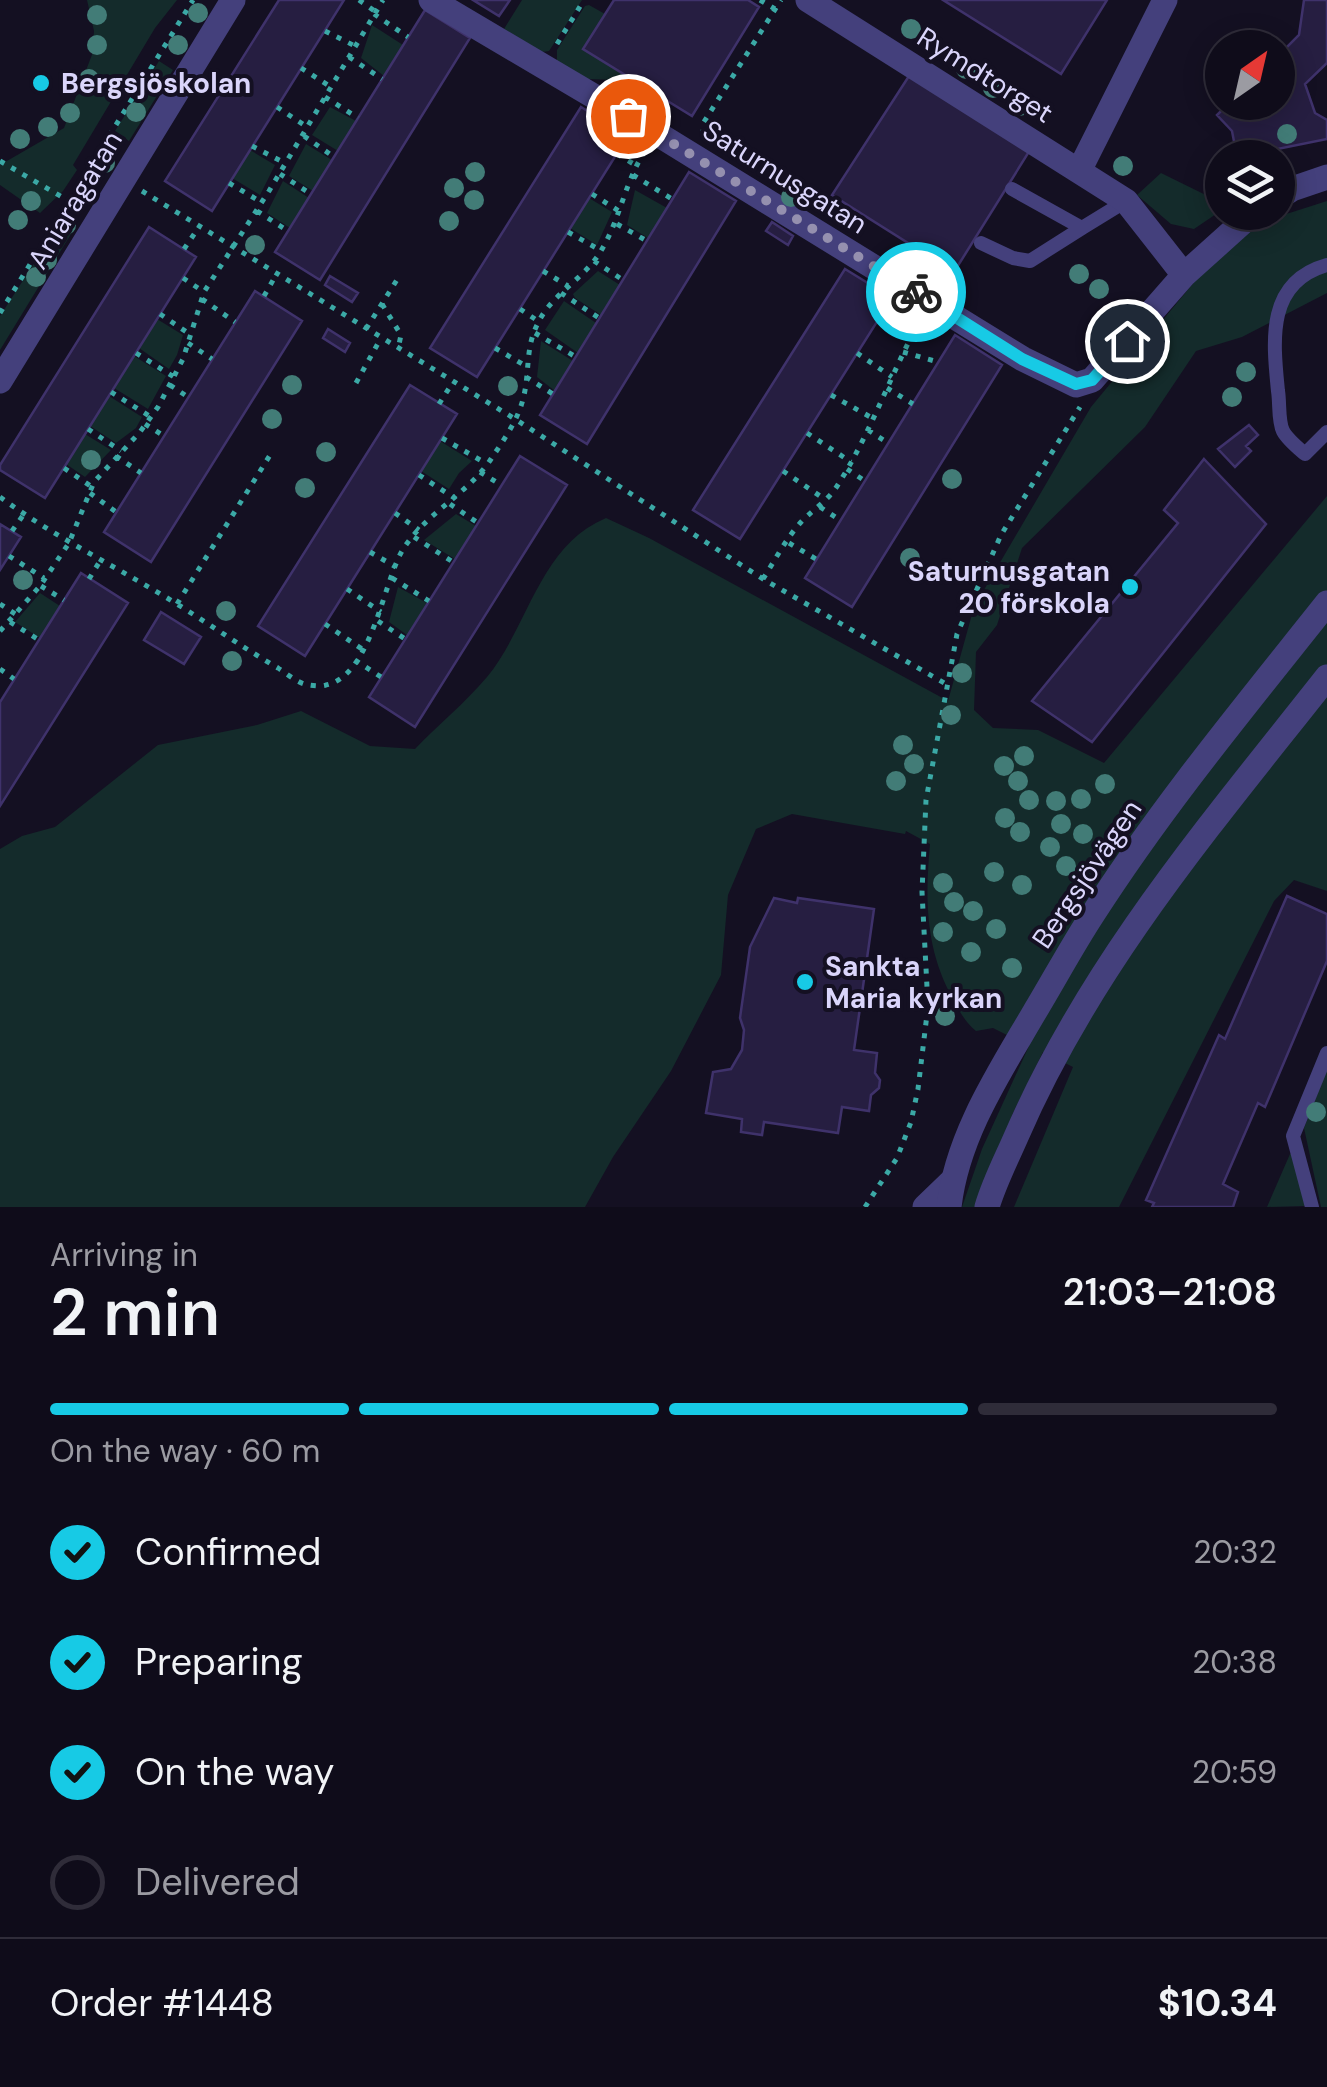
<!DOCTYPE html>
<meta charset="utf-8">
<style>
:root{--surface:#0f0c1a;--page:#181523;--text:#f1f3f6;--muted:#9b9ba2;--line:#2f2c39;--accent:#17cae5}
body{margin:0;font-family:"DM Sans",sans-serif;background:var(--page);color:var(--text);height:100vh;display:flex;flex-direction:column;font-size:38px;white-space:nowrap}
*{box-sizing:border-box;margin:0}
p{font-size:32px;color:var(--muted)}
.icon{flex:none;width:55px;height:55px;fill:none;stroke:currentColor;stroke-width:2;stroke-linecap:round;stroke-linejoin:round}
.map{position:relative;height:1207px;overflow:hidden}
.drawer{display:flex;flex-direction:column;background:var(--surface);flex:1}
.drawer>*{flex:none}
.needle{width:65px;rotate:34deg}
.controls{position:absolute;left:1205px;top:30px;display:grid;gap:20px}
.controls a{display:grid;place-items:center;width:90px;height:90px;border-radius:50%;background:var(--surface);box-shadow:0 5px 25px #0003,0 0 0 2px var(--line);font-size:50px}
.pin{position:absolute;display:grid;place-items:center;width:85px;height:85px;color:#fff;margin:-42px;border:5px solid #fff;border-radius:50%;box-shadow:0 2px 10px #0007}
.courier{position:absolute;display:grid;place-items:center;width:100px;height:100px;margin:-50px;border:8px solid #17cae5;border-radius:50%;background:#fff;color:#222;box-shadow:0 2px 12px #0007}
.head em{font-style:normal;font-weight:600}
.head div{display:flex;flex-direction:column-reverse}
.head{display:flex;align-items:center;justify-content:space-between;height:170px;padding:0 50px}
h1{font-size:65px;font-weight:600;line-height:75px}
.bar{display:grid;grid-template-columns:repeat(4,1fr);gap:15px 10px;align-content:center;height:120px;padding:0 50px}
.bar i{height:12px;border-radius:8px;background:var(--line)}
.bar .on{background:var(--accent)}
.bar p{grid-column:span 4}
.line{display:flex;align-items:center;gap:25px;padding:0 50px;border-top:2px solid var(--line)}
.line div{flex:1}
ol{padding:0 50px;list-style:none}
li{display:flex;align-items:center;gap:30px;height:110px}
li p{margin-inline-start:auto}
li .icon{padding:10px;border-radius:50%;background:var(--accent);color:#111;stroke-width:4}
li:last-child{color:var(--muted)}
li i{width:55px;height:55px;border:5px solid var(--line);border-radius:50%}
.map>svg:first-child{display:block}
</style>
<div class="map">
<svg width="1327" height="1207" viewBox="0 0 1327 1207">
<rect width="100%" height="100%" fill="#141022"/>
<!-- green -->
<path fill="#142b2b" d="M87 0H177L155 28 73 165 77 170 63 191 40 213 0 185V165L64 128 93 52 94 31Z
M522 0H582L549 51 542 52 504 29Z
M589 5 605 14 584 50 658 95 618 80 586 79 557 61V50L585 6Z
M372 25 403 45 384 76 361 58Z
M159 61 173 70 129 141 115 131Z
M330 107 356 121 338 151 312 135Z
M306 144 332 160 313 191 289 176Z
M250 150 275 165 260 195 232 178Z
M1161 173 1222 203V210L1194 229 1171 224 1137 195Z
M283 181 309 198 290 228 267 213Z
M635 190 667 208 648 238 627 225Z
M589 198 612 212 597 245 570 228Z
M1327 201V293L1242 337 1196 351 1145 427 1022 548 997 625 976 652 974 710 993 728 1038 730 1104 763 1327 496V891L1294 880 1274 901 1119 1207H1014L1073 1067 1043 1052 1013 1113 977 1207H962L982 1149 1029 1046 993 1028 976 1031C965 1022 960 1012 953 999 925 949 925 899 930 844L906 831 905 834 792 814 756 829 728 895 721 975 671 1071 613 1157 585 1207H0V849L22 836 55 827 158 745 257 725 301 711 370 746 415 749C438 725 465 703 487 677 528 628 539 546 606 518L649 538 948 701 974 607 1091 407 1200 275 1252 225Z
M66 214 73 220 74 229 0 350V316Z
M598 271 620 285 601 315 575 298 573 294Z
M564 301 596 323 578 353 545 330Z
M157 319 183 335 177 355 169 369 139 348Z
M541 341 573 361 555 391 537 377Z
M134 356 166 376 148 409 114 388Z
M109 396 142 417 136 428 116 443 90 426Z
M85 434 111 450 85 477 66 464Z
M440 441 472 461 459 473 449 489 421 471Z
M456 514 476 526 455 559 424 540Z
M398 587 427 603 407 635 389 622Z
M40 593 60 606 40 638 15 622Z
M1327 1069V1207H1321L1304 1128Z
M1292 1153 1305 1206 1267 1207 1290 1154Z"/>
<!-- building -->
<path fill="#261e41" stroke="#3f326b" stroke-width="2.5" d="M279 0H344L212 211 165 181Z
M473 0H510L499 16Z
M614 0H748L759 7 692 116 583 49Z
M943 0H1107L1061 74Z
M1304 0H1327V63L1305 84 1315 113 1327 120V139L1237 157 1232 131 1217 115 1230 102H1278V56L1299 35Z
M425 10 470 38 320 280 275 252Z
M909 76 1030 150 954 272 832 195Z
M581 107 628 136 477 377 430 348Z
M689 172 736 201 587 444 540 415Z
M772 222 793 236 788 245 766 231Z
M149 227 196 257 45 498 0 470V465Z
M845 269 892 298 740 539 693 510Z
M330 276 358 293 352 302 325 285Z
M255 291 302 321 151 562 104 532Z
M328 329 350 343 345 352 323 338Z
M955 335 1002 365 852 607 805 578Z
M410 385 457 414 305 656 258 626Z
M1249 425 1258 435 1246 446 1251 451 1235 467 1218 449Z
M520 456 567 485 415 727 369 697Z
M1204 459 1266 524 1092 742 1032 701 1178 523 1164 510Z
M0 524 21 537 0 570Z
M81 573 128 603 0 806V702Z
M161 612 201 637 184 664 144 640Z
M1287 896 1327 914V961L1265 1107 1258 1103 1223 1184 1238 1192 1233 1207H1152L1154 1203 1146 1200 1219 1035 1225 1039Z
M774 898 797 903 798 898 874 909 854 1050 877 1053 875 1073 880 1080 879 1088 871 1095 869 1111 842 1107 838 1133 764 1122 762 1135 741 1132 742 1119 706 1113 713 1072 731 1069 742 1050 744 1030 740 1018 750 947Z"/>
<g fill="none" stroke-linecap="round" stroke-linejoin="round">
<!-- path -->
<path stroke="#3ba9a6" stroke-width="5" stroke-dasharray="5 8" stroke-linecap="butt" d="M359 0 376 12
M760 0 775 9
M374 14 408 37
M325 31 355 46
M557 44 584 0
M349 57 382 79
M301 68 331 87
M325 97 358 118
M277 107 307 127
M704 134 702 125 781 0
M304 136 334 157
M252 146 285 163
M617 154 637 166
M0 161 69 201
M280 174 311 194
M633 175 672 199
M229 183 261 202
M142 191 515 419 763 579 946 684
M592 194 619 211
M257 211 288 231
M617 224 647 241
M568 232 600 250
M184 249 199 227
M594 261 623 280
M543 271 568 286
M183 278 204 292
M561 293 599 318
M264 296 276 275
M202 299 235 322
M382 304 401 335 398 349
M520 309 538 321
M0 313 193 0
M160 314 191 335
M881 315 912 336
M366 329 400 275
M535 333 576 357
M188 343 212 359
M495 348 526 366
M903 352 938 362
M136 353 174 377
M857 353 892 377
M526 377 553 394
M356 383 381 338
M170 385 188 397
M887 388 913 404
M111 392 151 417
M831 395 874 419
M439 404 453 382
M145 424 164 436
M88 429 121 451
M868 430 888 443
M807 433 851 462
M442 438 487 464
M116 456 141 473
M64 468 92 487
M847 469 865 481
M783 471 826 500
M480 472 501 485
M419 475 456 499
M90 493 116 512
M0 497C60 541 126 571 188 611 218 630 247 650 278 668 286 673 295 681 304 684 308 685 321 687 326 685 371 676 383 584 402 551 424 514 467 495 491 459 503 441 518 420 523 399 530 374 525 349 537 325 550 296 579 282 597 257 619 225 623 187 643 154
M450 504 478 523
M820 507 840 520
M395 513 419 530
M12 531 24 514
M414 537 453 562
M789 543 816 559
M370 552 396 567
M9 556 44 578
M392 578 429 601
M89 579 100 561
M763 579C775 560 787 537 802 521 816 507 829 500 839 483 871 432 890 376 918 324
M41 586 64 600
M347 589 381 612
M0 604 17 615
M177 604 272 452
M378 621 405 639
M10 622 39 640
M325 624 362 649
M0 631 40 586 69 543 94 482 140 432 158 407 183 359 204 292 269 191 383 0
M355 660 381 677
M0 669 14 679
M865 1207 897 1158 911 1122 918 1089 928 1006 922 892 926 800 957 634 1001 535 1080 407"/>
<!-- service -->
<path stroke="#44407c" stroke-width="14" d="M1012 189 1082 228 1126 201
M981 243 1013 258 1030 261 1082 228
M1327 432 1305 454C1298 448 1287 439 1283 431 1278 421 1280 403 1278 391 1273 341 1266 282 1327 265
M1312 1207 1293 1136 1327 1053"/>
<!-- minor -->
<path stroke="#44407c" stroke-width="25" d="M431 0 656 133 1023 359 1076 385 1092 380 1184 275 1254 212
M808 0 1126 201 1184 275
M1080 169 1165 0
M1278 198 1292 189 1327 177
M0 381 233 0
M925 1207 952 1181"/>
<!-- tertiary -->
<path stroke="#44407c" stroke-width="25" d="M949 1207C957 1136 999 1073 1034 1013 1054 980 1072 946 1093 914 1163 805 1246 705 1327 603
M987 1207C994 1183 1006 1160 1016 1137 1090 965 1212 823 1327 677"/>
</g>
<!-- trees -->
<g fill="#427c77">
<circle cx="198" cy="13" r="10"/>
<circle cx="97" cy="15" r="10"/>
<circle cx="911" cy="29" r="10"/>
<circle cx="97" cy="45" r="10"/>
<circle cx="178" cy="45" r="10"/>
<circle cx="966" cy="69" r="10"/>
<circle cx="89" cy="79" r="10"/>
<circle cx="993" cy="88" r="10"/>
<circle cx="1020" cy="106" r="10"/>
<circle cx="136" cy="112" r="10"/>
<circle cx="70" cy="113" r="10"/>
<circle cx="48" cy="127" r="10"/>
<circle cx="1287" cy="134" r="10"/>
<circle cx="20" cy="139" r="10"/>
<circle cx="105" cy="163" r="10"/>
<circle cx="1123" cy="166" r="10"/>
<circle cx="475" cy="172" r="10"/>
<circle cx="454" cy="188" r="10"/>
<circle cx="791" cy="197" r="10"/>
<circle cx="474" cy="200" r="10"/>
<circle cx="31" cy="201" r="10"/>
<circle cx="18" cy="220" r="10"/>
<circle cx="449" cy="221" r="10"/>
<circle cx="66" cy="225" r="10"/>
<circle cx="255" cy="245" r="10"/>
<circle cx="47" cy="260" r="10"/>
<circle cx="1079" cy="274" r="10"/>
<circle cx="36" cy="277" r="10"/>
<circle cx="1099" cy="289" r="10"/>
<circle cx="1246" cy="372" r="10"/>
<circle cx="292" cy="385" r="10"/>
<circle cx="508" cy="386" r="10"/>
<circle cx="1232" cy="397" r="10"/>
<circle cx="272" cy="419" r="10"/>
<circle cx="326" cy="452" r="10"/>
<circle cx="91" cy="460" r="10"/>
<circle cx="952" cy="479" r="10"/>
<circle cx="305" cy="488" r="10"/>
<circle cx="910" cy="558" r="10"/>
<circle cx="23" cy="580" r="10"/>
<circle cx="226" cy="611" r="10"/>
<circle cx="232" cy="661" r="10"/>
<circle cx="962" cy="673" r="10"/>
<circle cx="951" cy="715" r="10"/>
<circle cx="903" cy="745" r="10"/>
<circle cx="1024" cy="756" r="10"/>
<circle cx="914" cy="764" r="10"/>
<circle cx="1004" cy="766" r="10"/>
<circle cx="896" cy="781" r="10"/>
<circle cx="1018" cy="781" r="10"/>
<circle cx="1105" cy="784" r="10"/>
<circle cx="1081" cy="799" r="10"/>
<circle cx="1029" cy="800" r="10"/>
<circle cx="1056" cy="801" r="10"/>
<circle cx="1005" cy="818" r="10"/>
<circle cx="1061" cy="824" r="10"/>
<circle cx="1020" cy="832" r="10"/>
<circle cx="1083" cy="834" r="10"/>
<circle cx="1050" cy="847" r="10"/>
<circle cx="1066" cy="866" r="10"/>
<circle cx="994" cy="872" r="10"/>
<circle cx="943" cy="883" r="10"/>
<circle cx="1022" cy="885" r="10"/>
<circle cx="954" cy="902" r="10"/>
<circle cx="973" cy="911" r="10"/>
<circle cx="996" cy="929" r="10"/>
<circle cx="943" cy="932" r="10"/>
<circle cx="971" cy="952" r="10"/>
<circle cx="1012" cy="968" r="10"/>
<circle cx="945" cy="1016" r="10"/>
<circle cx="1316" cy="1112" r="10"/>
</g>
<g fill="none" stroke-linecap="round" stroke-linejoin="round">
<!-- done -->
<path stroke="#9590af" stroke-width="10" stroke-dasharray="0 18" d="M628 116 916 292"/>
<!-- route -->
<path stroke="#17cae5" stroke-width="12" d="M916 292 1022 359 1076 384 1092 380 1127 341"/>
</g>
<!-- markers -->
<g fill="#17cae5" stroke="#141022" stroke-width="4">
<circle cx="41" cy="83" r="10"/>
<circle cx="1130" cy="587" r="10"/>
<circle cx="805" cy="982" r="10"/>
</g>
<g text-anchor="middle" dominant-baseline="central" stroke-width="8" stroke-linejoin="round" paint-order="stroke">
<!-- street labels -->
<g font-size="28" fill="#dad5fb" stroke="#141022">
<text transform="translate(985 75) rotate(32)">Rymdtorget</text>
<text transform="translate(785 177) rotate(32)">Saturnusgatan</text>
<text transform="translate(75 200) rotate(-59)">Aniaragatan</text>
<text transform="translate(1087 874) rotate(-56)">Bergsjövägen</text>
</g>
<!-- poi labels -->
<g font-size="28" font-weight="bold" fill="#dad5fb" stroke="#141022" text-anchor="start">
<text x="61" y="83">Bergsjöskolan</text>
<text x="1110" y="571" text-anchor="end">Saturnusgatan<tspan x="1110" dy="32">20 förskola</tspan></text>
<text x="825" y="966">Sankta<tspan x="825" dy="32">Maria kyrkan</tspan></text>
</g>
</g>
</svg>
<div class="controls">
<a><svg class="needle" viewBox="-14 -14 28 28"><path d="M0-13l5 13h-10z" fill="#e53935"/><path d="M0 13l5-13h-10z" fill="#9b9ba2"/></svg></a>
<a><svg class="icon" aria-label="layers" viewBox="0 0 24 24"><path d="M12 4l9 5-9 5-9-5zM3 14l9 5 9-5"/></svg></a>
</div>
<div class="pin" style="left:628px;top:116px;background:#ea580c"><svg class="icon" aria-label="bag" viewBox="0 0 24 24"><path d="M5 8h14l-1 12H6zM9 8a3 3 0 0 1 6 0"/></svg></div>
<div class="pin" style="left:1127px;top:341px;background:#1f2937"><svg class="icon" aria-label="home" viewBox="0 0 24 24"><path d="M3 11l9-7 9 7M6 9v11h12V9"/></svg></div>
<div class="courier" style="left:916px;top:292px"><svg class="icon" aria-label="bike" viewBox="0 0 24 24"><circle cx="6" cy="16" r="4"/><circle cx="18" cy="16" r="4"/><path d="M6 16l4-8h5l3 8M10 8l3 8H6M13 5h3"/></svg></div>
</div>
<section class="drawer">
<div class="head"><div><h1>2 min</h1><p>Arriving in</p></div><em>21:03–21:08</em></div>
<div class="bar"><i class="on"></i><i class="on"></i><i class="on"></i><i></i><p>On the way · 60 m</p></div>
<ol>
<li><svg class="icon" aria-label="check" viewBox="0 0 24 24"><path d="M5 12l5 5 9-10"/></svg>Confirmed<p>20:32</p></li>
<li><svg class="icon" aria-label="check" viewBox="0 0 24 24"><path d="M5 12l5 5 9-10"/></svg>Preparing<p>20:38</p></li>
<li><svg class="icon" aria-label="check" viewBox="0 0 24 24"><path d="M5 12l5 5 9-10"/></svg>On the way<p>20:59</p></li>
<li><i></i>Delivered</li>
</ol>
<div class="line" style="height:130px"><div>Order #1448</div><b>$10.34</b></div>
</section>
